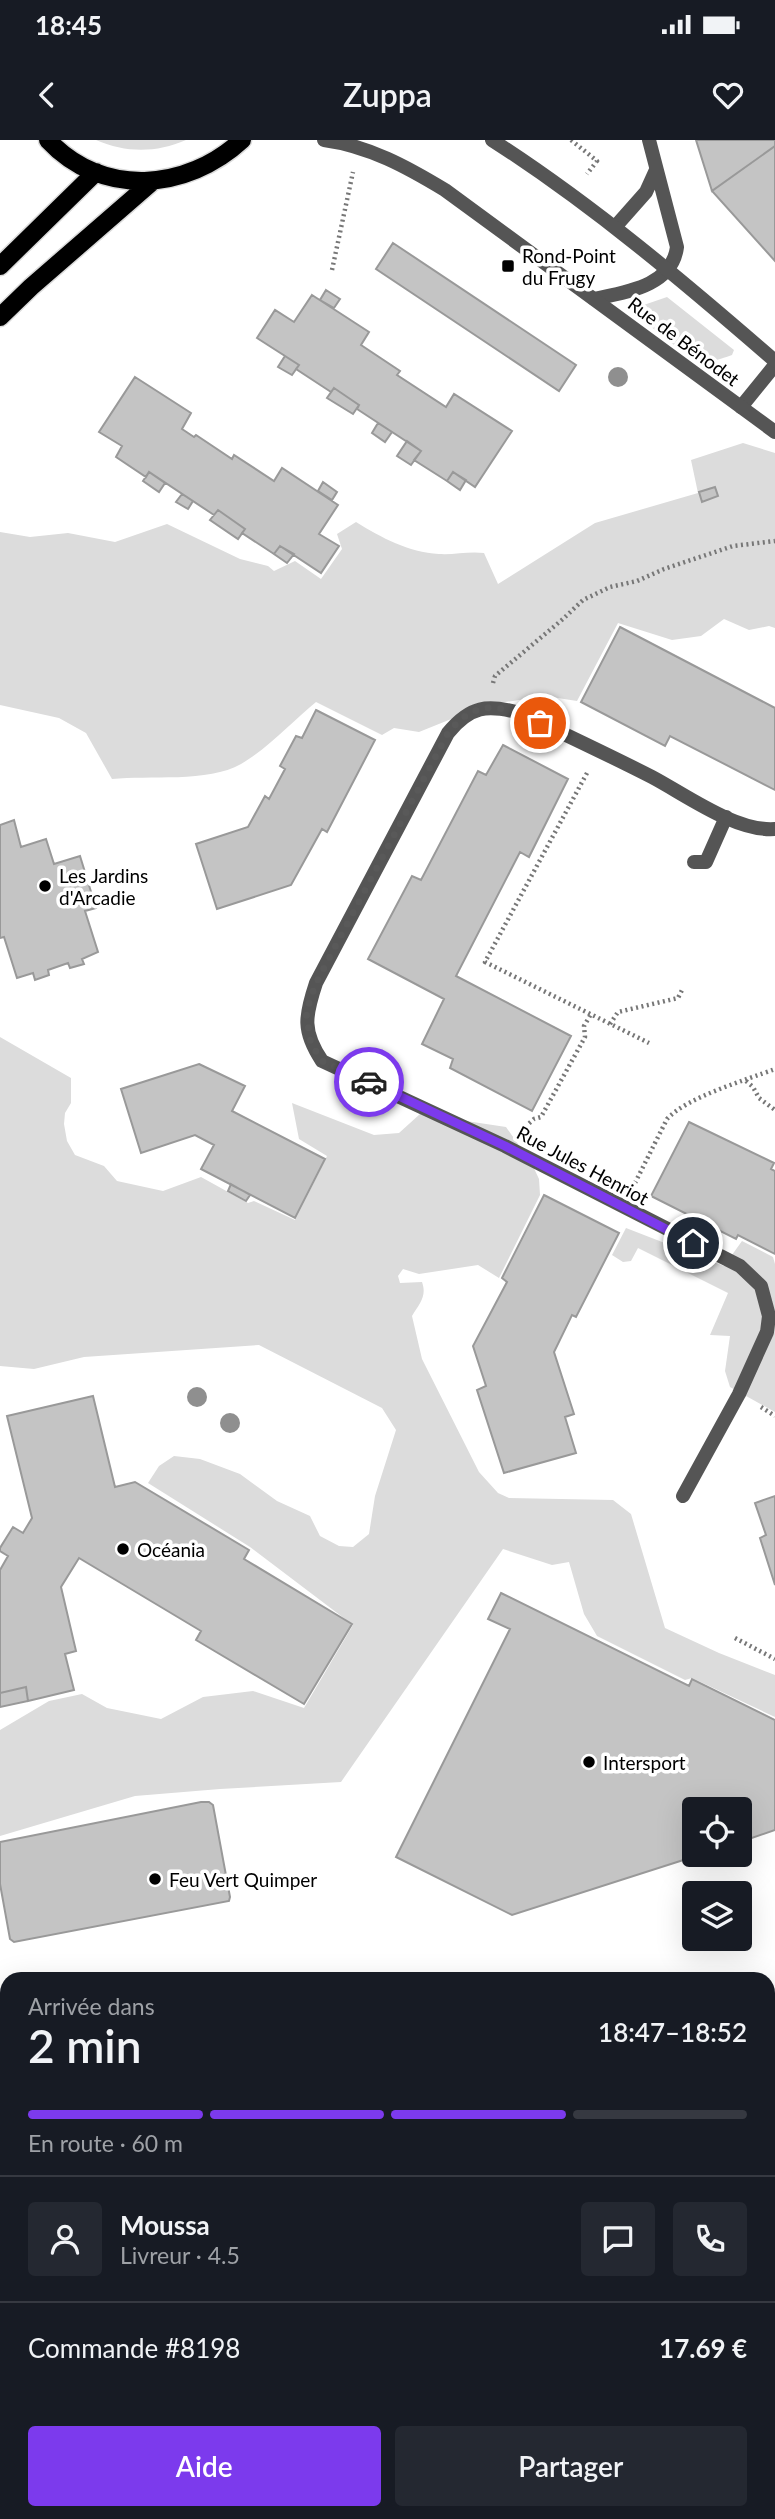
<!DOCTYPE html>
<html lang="fr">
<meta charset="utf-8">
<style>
:root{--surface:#171b24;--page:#242831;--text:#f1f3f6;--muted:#9ea1a6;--line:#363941;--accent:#7c3aed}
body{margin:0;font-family:Lato,sans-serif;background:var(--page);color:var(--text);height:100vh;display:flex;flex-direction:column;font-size:26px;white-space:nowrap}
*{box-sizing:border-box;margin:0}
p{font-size:23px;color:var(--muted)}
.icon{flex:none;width:38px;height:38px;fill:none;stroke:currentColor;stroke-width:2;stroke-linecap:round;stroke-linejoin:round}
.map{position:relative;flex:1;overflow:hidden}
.panel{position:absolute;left:0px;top:1832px;width:775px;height:548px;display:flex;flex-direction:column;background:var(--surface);border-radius:21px 21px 0 0;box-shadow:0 7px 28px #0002}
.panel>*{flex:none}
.tools{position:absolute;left:682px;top:1657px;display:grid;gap:14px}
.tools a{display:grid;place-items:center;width:70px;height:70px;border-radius:7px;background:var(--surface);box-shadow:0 7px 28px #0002;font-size:35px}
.pin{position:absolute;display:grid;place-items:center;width:60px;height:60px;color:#fff;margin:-30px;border:4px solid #fff;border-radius:50%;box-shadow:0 2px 7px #0007}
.courier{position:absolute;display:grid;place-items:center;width:70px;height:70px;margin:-35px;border:5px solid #7c3aed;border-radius:50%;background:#fff;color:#222;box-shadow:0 2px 9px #0007}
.overview em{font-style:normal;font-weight:600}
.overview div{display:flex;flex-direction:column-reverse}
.overview{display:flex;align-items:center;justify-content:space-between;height:119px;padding:0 28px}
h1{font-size:46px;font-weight:600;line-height:52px}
.bar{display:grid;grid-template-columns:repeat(4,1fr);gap:10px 7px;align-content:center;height:84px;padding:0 28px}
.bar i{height:9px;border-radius:5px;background:var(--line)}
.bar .current{background:var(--accent)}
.bar p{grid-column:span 4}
.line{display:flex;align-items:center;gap:18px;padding:0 28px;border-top:2px solid var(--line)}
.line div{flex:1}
.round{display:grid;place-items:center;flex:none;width:74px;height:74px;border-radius:7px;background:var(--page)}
.button{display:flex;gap:14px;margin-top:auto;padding:14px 28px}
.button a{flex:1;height:80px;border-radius:7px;background:var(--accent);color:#fff;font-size:28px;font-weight:600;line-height:80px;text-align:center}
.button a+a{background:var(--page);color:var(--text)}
.status{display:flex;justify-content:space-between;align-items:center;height:49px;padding:0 35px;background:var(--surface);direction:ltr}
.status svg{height:19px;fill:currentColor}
header{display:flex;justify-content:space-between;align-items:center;height:91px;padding:0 28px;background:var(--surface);font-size:32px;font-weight:600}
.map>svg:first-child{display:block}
</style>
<div class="status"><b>18:45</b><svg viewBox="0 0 49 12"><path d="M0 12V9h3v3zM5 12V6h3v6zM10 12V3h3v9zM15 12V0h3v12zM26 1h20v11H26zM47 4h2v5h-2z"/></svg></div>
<header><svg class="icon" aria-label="back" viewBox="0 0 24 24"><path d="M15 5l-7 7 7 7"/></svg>Zuppa<svg class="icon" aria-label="heart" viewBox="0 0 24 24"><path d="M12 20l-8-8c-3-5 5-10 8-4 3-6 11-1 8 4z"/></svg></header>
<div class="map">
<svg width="775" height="2379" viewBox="0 0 775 2379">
<rect width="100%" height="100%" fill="#fff"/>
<!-- green -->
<path fill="#dcdcdc" d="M96 0H186C156 13 126 13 96 0Z
M667 157 734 210 732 215C723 218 714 222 704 220 685 218 655 189 639 177L635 168Z
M743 303 775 313V488L769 486 749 490 724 479 701 496 672 500 618 483 577 561 545 556 486 565 419 592 394 588 382 595 316 562C294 580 266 610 241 624 208 643 149 635 112 639L86 593 59 578 0 565V392L30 397 68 393 115 402 167 384 240 419 268 426 274 431 295 421 321 439 342 409 337 394 356 382C382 398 408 412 439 414 454 415 469 411 484 413L498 444 595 383 698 353 691 320Z
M0 897 71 938V963L65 973 64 984 67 1001 75 1015 104 1026 117 1041 163 1051 201 1037 248 1063 254 1061 295 1080 327 1016 299 999 292 963 374 995 399 993 420 974 506 987 532 1024 539 1039 540 1055 499 1138 478 1125 419 1134 403 1129 398 1136 400 1143 422 1142C427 1156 420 1163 412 1176L422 1219 479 1332 498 1353 509 1358 613 1360 631 1374 665 1488 719 1513 775 1535V1577L692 1538 685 1540 597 1496 584 1474 569 1422 552 1425 503 1409 341 1642 220 1649 135 1656 0 1696V1590L49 1561 82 1554 107 1568 161 1579 203 1557 253 1551 304 1568 353 1485 250 1407 148 1343 159 1326 174 1316 200 1319 240 1334 277 1361 310 1376 320 1396 339 1406 353 1407 369 1394 375 1356 396 1290 382 1268 259 1205 84 1217 34 1229 0 1226Z
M626 1088 724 1126 742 1101 773 1117 775 1124V1272L730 1247 725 1231 730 1196 710 1195 728 1153 638 1108 631 1121 623 1122 612 1115Z
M0 2099 7 2139V2373H39L44 2379H0Z"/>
<!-- building -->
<path fill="#c4c4c4" stroke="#999" stroke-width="2" d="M696 0H775V6L712 51Z
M775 6V121L712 51Z
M393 103 576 225 559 251 376 129Z
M326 150 340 159 334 168 320 160Z
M312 155 369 192 361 205 400 231 397 235 446 267 454 254 512 291 475 347 453 332 447 341 414 320 421 311 357 269 359 265 334 248 331 252 296 229 299 225 257 198 275 170 294 182Z
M285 216 299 225 292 235 278 227Z
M135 237 191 273 182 289 194 297 196 295 232 319 234 315 274 341 282 328 338 365 319 394 339 406 321 433 280 406 274 414 242 393 245 389 218 370 214 375 149 332 146 337 116 317 122 306 99 292Z
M334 248 359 265 353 274 327 258Z
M378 283 392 292 385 302 372 293Z
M407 301 421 311 411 325 397 316Z
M149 332 165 343 159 352 143 341Z
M453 332 466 340 460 350 447 341Z
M323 342 337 352 332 360 318 351Z
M715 347 718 356 702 362 699 352Z
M182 354 193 361 188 369 176 362Z
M218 370 245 389 238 399 210 380Z
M280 406 294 414 287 423 274 414Z
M620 487 775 568V650L670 596 665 606 581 562Z
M316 570 375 600 327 692 322 689 291 745 217 769 196 704 248 687 265 656 269 659 285 629 280 626 296 596 302 598Z
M503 605 568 639 529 717 520 712 456 836 571 896 532 971 450 928 453 919 422 904 444 859 368 819 412 736 421 740 478 631 486 635Z
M14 680 21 707 46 699 54 724 80 716 96 768 85 771 98 812 82 819 84 824 70 828 68 823 48 830 49 835 35 840 33 833 17 838 4 797 0 798V685Z
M199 924 245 946 232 971 325 1019 295 1078 201 1029 214 1005 195 995 141 1013 121 949Z
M689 982 774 1023 771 1029 775 1031V1114L738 1095 736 1099 651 1056Z
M231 1044 250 1055 246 1061 228 1051Z
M544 1055 619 1093 576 1177 572 1175 554 1212 574 1274 565 1277 576 1313 504 1333 477 1250 486 1246 473 1206 507 1142 502 1138Z
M93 1256 115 1347 135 1342 249 1410 244 1419 352 1484 304 1564 196 1500 201 1491 79 1418 61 1447 76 1511 65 1514 74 1550 28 1561 26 1547 0 1553V1430L8 1416 0 1411V1408L13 1387 23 1393 32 1378 7 1276Z
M775 1356V1445L760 1398 766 1395 755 1363Z
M501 1453 689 1546 692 1539 775 1580V1690L740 1702V1670H695V1715H699L512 1775 396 1717 510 1489 488 1479Z
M26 1547 28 1561 0 1567V1553Z
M201 1662H209L213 1665 230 1757 229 1761 14 1802 10 1799 0 1744V1702Z
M768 2125 775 2145V2173L771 2174 768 2167Z"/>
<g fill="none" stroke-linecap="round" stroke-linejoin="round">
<!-- primary casing -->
<g stroke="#dbdbdb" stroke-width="21">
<path id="primary" d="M48 0C102 58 187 51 242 0
M0 126 96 32
M0 177 31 147 153 41"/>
</g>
<!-- path -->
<path stroke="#777" stroke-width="4.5" stroke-dasharray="2 3.5" stroke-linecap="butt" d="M571 0 597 21 587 34
M332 130 353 32
M493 543 495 536 563 479 583 460 610 447 637 441 664 429 733 406 775 401
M587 633 485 822 649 903
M610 884 618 872 678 858 682 850
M746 941 753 947 759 958 775 970
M525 987 534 979 541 977 585 897 584 886 591 874
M635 1043 667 979C687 957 746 940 775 929
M761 1267 775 1276
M735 1498 775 1519"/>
<!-- service -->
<path stroke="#555" stroke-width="14" d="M694 722H706L726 677
M279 2373 282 2379"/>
<!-- minor -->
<path stroke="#555" stroke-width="14" d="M615 87 646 52 656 30
M594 159C627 152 672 146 677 107L649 0
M741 267 775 225
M683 1356 739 1254 767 1192 769 1176 761 1146 740 1126 505 1006 322 921C302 891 305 876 316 843L448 593C470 566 487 564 520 573 564 594 609 615 652 637 686 655 736 692 775 689"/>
<!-- tertiary -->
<path stroke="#555" stroke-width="14" d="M324 0C369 6 407 27 445 50L775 292
M492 0C593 65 684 142 775 221"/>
<!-- primary -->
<use href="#primary" stroke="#000" stroke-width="18"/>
</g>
<!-- trees -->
<g fill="#8f8f8f">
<circle cx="618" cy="237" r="10"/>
<circle cx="197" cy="1257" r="10"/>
<circle cx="230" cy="1283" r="10"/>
</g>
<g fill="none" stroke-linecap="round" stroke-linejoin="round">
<!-- done -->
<path stroke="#595959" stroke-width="7" stroke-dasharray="0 12.6" d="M369 942 322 921 311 904 306 872 316 843 448 593C477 557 502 565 540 583"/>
<!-- route -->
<path stroke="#7c3aed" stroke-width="9" d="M369 942 505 1006 693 1103"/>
</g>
<!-- markers -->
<g fill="#000" stroke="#fff" stroke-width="2.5">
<rect x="501" y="119" width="14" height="14" rx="3.5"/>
<circle cx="45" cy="746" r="7"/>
<circle cx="123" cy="1409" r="7"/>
<circle cx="589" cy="1622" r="7"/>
<circle cx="155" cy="1739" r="7"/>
</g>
<g text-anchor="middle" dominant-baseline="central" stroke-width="7" stroke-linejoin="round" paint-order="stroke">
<!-- poi labels -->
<g font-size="19" fill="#000" stroke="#fff" text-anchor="start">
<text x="522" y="115">Rond-Point<tspan x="522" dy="22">du Frugy</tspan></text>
<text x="59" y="735">Les Jardins<tspan x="59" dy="22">d'Arcadie</tspan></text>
<text x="137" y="1409">Océania</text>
<text x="603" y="1622">Intersport</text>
<text x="169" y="1739">Feu Vert Quimper</text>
</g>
<!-- street labels -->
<g font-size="19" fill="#000" stroke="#fff">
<text transform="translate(684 201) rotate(37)">Rue de Bénodet</text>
<text transform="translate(583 1025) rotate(28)">Rue Jules Henriot</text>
</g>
</g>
</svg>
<div class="tools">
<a><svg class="icon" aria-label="locate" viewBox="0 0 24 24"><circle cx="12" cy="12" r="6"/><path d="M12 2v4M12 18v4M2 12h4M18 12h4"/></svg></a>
<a><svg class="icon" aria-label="layers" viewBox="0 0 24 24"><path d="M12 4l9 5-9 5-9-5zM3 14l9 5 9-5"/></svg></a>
</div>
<div class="pin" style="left:540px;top:583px;background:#ea580c"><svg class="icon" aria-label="bag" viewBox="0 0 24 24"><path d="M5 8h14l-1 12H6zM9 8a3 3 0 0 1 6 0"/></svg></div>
<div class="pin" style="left:693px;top:1103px;background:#1f2937"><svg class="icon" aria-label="home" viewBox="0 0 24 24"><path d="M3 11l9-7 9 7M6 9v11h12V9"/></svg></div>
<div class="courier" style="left:369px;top:942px"><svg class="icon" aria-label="car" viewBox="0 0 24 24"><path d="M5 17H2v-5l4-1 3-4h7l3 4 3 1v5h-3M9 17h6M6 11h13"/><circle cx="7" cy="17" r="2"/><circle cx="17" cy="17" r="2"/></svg></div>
<section class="panel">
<div class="overview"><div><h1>2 min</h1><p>Arrivée dans</p></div><em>18:47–18:52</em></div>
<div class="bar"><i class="current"></i><i class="current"></i><i class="current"></i><i></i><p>En route · 60 m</p></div>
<div class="line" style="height:126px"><a class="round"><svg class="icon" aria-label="person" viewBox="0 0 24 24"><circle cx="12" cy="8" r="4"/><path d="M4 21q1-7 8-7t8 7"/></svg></a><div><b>Moussa</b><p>Livreur · 4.5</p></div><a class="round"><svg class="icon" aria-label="chat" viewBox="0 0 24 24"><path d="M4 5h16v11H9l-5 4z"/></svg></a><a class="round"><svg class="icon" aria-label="phone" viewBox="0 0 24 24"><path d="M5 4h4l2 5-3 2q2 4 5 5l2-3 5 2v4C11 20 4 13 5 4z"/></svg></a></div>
<div class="line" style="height:91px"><div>Commande #8198</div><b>17.69 €</b></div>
<div class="button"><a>Aide</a><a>Partager</a></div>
</section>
</div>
